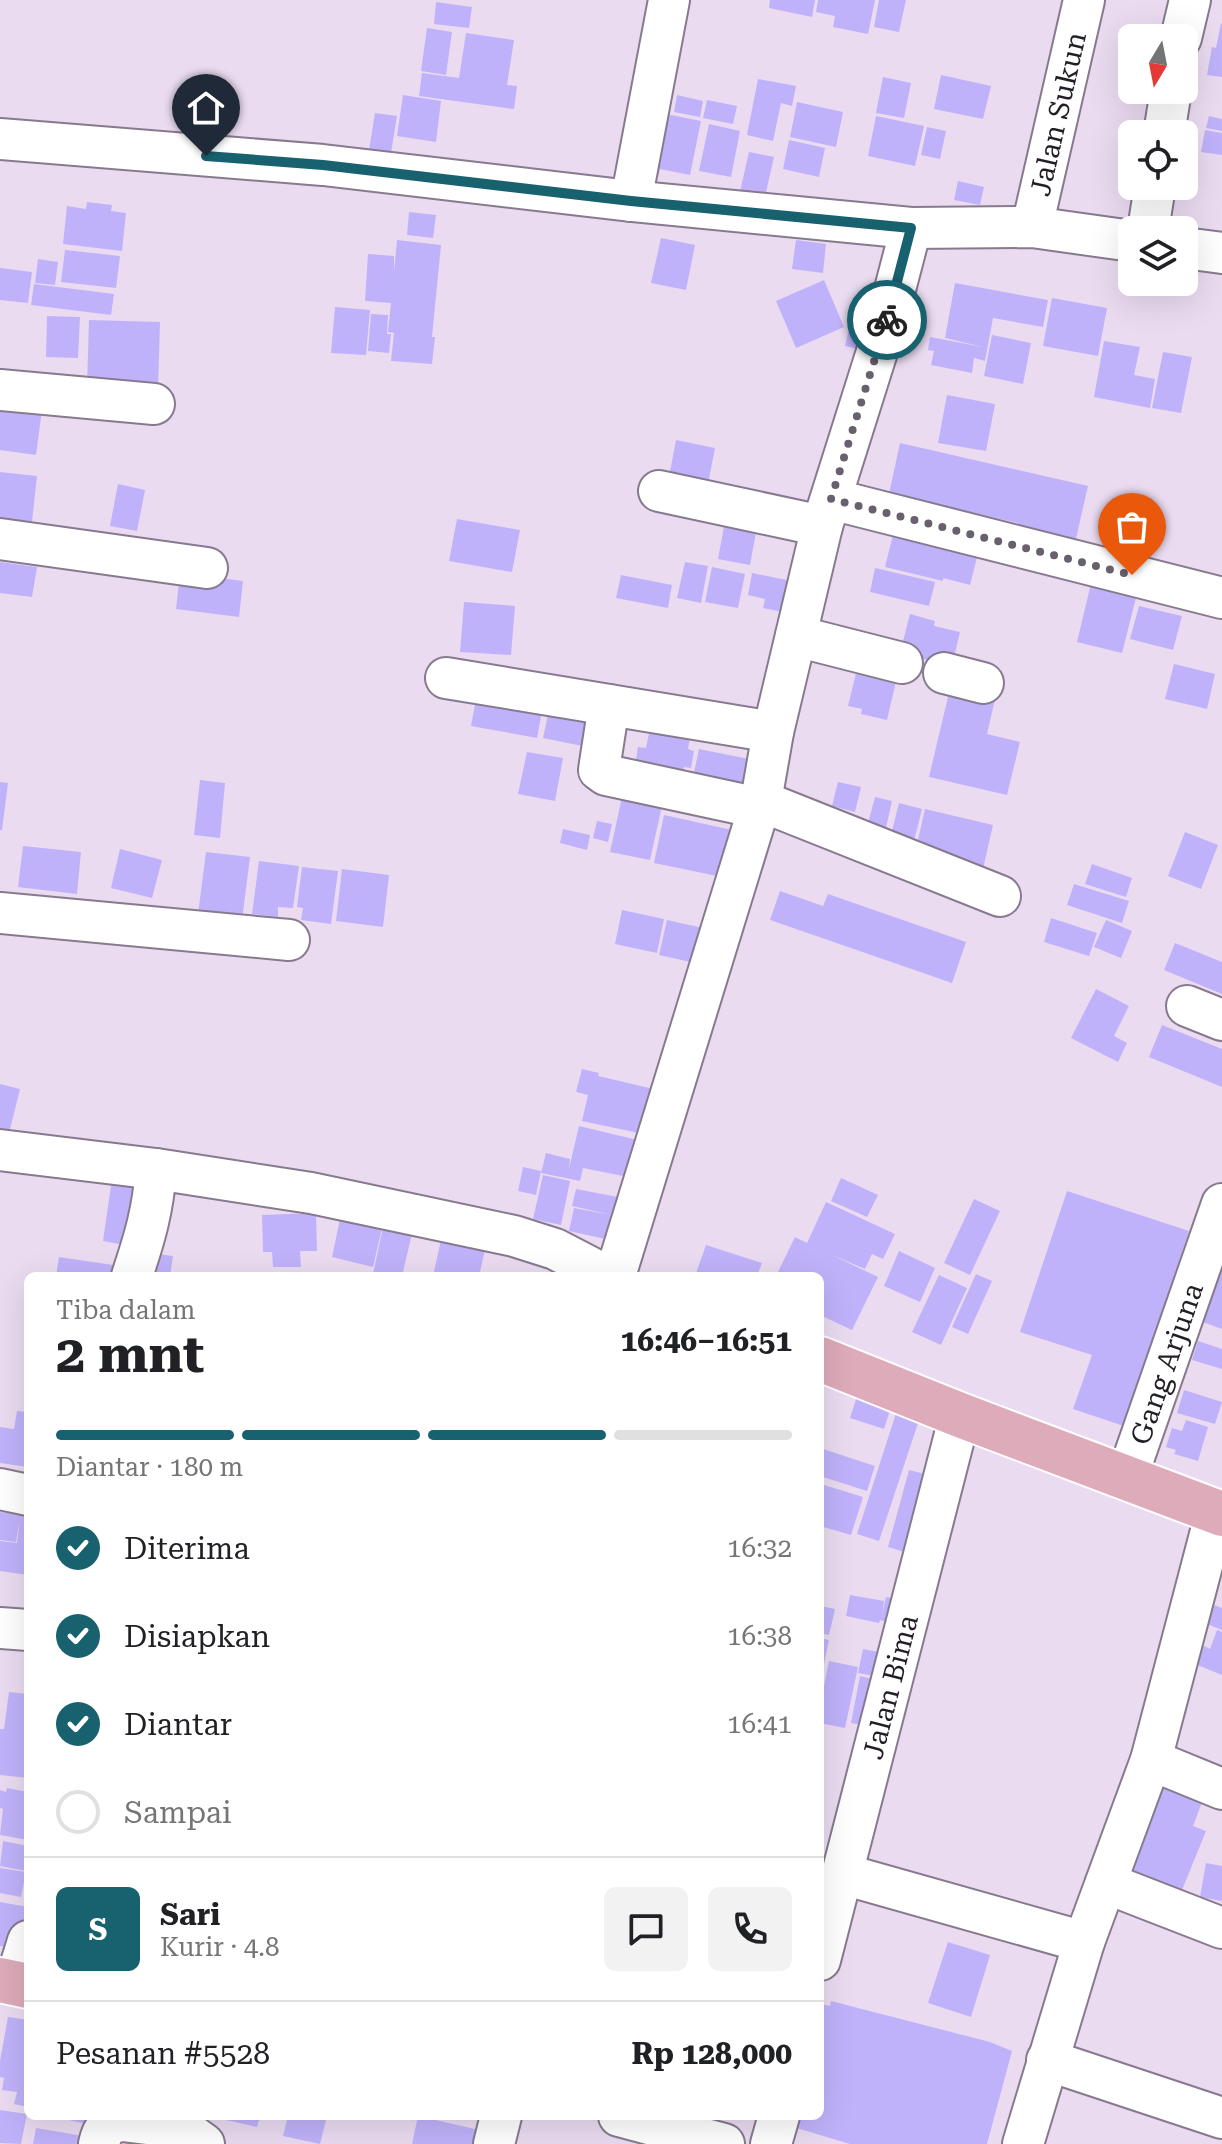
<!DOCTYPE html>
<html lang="id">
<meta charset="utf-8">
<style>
:root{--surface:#fff;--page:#f2f2f2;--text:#202124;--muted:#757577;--line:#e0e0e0;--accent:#18616f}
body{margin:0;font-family:"Roboto Serif",serif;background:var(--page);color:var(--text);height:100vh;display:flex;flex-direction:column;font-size:30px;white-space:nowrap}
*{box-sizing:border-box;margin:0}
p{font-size:26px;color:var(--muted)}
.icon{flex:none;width:44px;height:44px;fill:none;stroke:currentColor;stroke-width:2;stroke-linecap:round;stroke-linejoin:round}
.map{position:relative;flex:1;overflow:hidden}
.panel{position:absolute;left:24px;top:1272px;width:800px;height:848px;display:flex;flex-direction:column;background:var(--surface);border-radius:12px;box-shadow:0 8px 32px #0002}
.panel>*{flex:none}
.needle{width:52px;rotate:190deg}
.buttons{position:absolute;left:1118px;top:24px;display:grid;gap:16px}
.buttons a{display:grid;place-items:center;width:80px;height:80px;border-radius:12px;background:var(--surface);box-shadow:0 8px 32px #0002;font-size:40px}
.pin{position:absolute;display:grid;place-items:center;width:68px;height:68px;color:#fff;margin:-82px -34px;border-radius:50% 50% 50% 0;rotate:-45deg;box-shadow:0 0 8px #0007}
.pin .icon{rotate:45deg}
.courier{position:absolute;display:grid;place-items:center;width:80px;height:80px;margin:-40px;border:6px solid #18616f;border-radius:50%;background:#fff;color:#222;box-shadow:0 2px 10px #0007}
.head em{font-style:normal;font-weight:700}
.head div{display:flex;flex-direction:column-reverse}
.head{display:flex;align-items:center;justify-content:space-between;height:136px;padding:0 32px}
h1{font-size:52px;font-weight:700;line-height:60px}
.bar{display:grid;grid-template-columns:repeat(4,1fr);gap:12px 8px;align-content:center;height:96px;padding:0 32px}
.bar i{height:10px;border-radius:6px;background:var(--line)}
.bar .on{background:var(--accent)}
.bar p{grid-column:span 4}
.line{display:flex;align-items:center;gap:20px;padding:0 32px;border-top:2px solid var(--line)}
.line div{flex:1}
.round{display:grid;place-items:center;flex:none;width:84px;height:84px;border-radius:12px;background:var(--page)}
ol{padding:0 32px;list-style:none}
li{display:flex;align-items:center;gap:24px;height:88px}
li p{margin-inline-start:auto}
li .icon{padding:8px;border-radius:50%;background:var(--accent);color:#fff;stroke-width:4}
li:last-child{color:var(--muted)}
li i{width:44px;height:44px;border:4px solid var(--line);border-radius:50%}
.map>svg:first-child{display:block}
</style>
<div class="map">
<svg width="1222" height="2144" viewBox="0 0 1222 2144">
<rect width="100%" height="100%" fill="#eadbf1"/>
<!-- building -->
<path fill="#c0b2fa" d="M770 0H815L812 17 769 8Z
M818 0H875L868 34 833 27 835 16 816 12Z
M879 0H906L899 32 874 27Z
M436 2 472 7 469 28 434 24Z
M1221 23 1222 24V77L1207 75 1212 47 1216 48Z
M427 28 452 32 446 75 421 71Z
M466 33 514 40 507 85 517 86 514 109 419 96 422 73 459 78Z
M941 75 991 86 983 119 934 109Z
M883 77 911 83 904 118 876 113Z
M758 79 796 86 792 106 781 103 773 141 747 135Z
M403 95 441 101 436 142 397 136Z
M677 95 703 101 700 117 674 112Z
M707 100 737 106 733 124 703 118Z
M797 102 843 112 836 147 790 137Z
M375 113 397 116 391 153 369 150Z
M666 114 701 121 690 175 660 169 657 181 644 178Z
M876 116 924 126 915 166 868 156Z
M1209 116 1222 119V131L1206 128Z
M709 124 740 131 731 177 699 171Z
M927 127 946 131 940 159 921 155Z
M1205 130 1222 133V155L1201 152Z
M789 140 825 148 819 177 783 169Z
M749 152 774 157 764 201 739 196Z
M958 181 984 187 980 205 954 200Z
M87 202 112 205 111 211 126 213 122 251 63 244 67 206 86 209Z
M409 212 436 215 433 238 407 235Z
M661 238 695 245 686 290 651 283Z
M397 240 441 245 432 337H435L432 364 391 361 394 333 388 332 391 303 365 301 368 254 394 256V272Z
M796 240 826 244 823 273 792 269Z
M65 250 120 256 116 288 61 282Z
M38 259 58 262 55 285 35 283Z
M0 268 32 272 28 303 0 300Z
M824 280 844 327 796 348 776 301Z
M955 283 1048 300 1043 327 993 318 985 361 974 358 972 373 931 365 934 351 928 350 930 337 983 347 945 338Z
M34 284 114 294 111 315 31 305Z
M1052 298 1107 308 1098 356 1043 346Z
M335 307 370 310 366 355 331 353Z
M853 312 882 318 874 352 845 346Z
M371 314 388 315 387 334H391L389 353 368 351Z
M47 316 80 317 78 358 46 357Z
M89 320 160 322 158 389 87 387Z
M992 335 1031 343 1023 384 984 376Z
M1104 341 1140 347 1134 375 1155 379 1150 408 1094 397Z
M1163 352 1192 357 1181 413 1152 408Z
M947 395 995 404 986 451 938 443Z
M0 397 43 402 36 455 0 450Z
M676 440 715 448 707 489 668 482Z
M900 443 1088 486 1075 543 1016 530 1018 523 889 494Z
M0 472 37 476 32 522 0 518Z
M118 484 145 490 137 531 110 526Z
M457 519 520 530 512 572 449 561Z
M725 521 757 527 750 565 718 559Z
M896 523 953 537 949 557 955 535 981 541 970 585 943 578V581L885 567Z
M0 562 37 567 32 597 0 593Z
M685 562 708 566 701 603 677 598Z
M712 567 745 574 738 608 705 602Z
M875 568 935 582 929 606 870 592Z
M180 573 243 581 239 617 176 609Z
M752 573 802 583 793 614 763 608 765 599 748 595Z
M621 575 672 585 668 608 616 598Z
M1093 575 1139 586 1122 653 1077 642Z
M464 602 515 606 511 655 460 652Z
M1139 606 1182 616 1173 650 1130 639Z
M910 614 935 621 934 626 960 632 952 666 900 653Z
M1174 664 1215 674 1207 709 1165 699Z
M872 666 898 673 887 720 861 714 862 709 848 706 856 673 870 676Z
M952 680 997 691 987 734 1020 742 1007 795 929 777Z
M478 688 544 700 537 738 471 726Z
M551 700 592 708V748L543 738Z
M651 723 691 731 688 749 694 751 691 768 684 767 683 775 635 766 638 747 646 748Z
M699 749 754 760 748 792 692 782Z
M527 752 563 758 555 801 518 794Z
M200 780 225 783 220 838 194 835Z
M0 782 8 783 2 830H0Z
M838 782 861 787 855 812 832 806Z
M624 788 664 797 650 860 610 852Z
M875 797 892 801 885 832 867 827Z
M899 803 922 809 913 845 890 839Z
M925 809 993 825 983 869 915 853Z
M664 815 732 830 722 877 654 863Z
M597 821 612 824 608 842 593 838Z
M563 829 590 835 587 850 560 843Z
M1185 832 1218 845 1201 889 1168 876Z
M23 846 81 852 77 894 18 887Z
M120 849 162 860 152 898 111 888Z
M206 852 250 857 242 920 198 914Z
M259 861 299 866 293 908 278 907V917L252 914Z
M1092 864 1132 878 1126 897 1085 884Z
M302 867 338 871 331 924 301 920 303 908 297 907Z
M342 869 389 875 383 927 336 921Z
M1074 884 1129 901 1122 923 1067 905Z
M780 891 823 906 828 894 966 942 952 983 770 920Z
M622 910 664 919 657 953 615 944Z
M1051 918 1097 933 1089 956 1044 942Z
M667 920 712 930 704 965 659 955Z
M1106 920 1132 931 1121 958 1094 947Z
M1175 943 1222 962V994L1164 970Z
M1096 989 1129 1006 1114 1036 1127 1043 1118 1062 1071 1038Z
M1162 1025 1222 1049V1087L1149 1057Z
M582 1069 599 1073 598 1076 658 1090 648 1135 582 1121 588 1095 576 1092Z
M0 1084 20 1089 8 1137 0 1135Z
M579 1126 650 1143 643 1180 583 1168 580 1181 541 1173 546 1153 570 1159 569 1169Z
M523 1167 541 1171 536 1195 518 1191Z
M543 1175 570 1181 561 1225 533 1219Z
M841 1178 878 1195 867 1217 831 1201Z
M112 1179 153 1185 148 1221 128 1218 125 1245 103 1241Z
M576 1189 623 1198 610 1240 569 1231 574 1208 612 1215 572 1206Z
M1067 1191 1189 1231 1124 1426 1073 1409 1092 1355 1020 1332Z
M974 1199 1000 1211 970 1275 944 1263Z
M826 1202 895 1234 883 1259 872 1254 865 1269 832 1255 878 1277 852 1330 820 1315V1276H776L795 1237 807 1243Z
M316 1213 317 1251H300L301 1267H273L272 1252H263L262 1215Z
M340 1219 382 1228 373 1267 332 1257Z
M383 1227 412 1234 402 1276 373 1274Z
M443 1231 487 1241 479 1276H433Z
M706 1245 762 1263 757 1276H695Z
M899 1251 935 1268 920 1302 884 1286Z
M1222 1252V1329L1197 1320Z
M158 1254 173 1256 170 1276H156Z
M59 1257 113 1265 111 1276H56Z
M976 1274 992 1281 968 1334 952 1327Z
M939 1275 967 1288 941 1345 912 1332Z
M1198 1341 1222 1349V1369L1192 1360Z
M1184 1390 1222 1402 1215 1424 1177 1413Z
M858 1393 892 1404 884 1429 850 1418Z
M900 1401 923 1408 879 1541 857 1534Z
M17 1411 28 1412V1467L0 1463V1427L14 1429Z
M1186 1420 1208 1427 1198 1461 1174 1454 1176 1450 1166 1447 1172 1428 1182 1431Z
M820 1448 875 1466 867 1491 820 1476Z
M909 1470 933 1476 911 1554 888 1547Z
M824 1485 863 1497 851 1535 820 1526V1496Z
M0 1512 28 1516V1575L0 1571V1541L17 1543 20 1519 16 1542 0 1540Z
M850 1595 884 1601 882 1615 886 1597 899 1599 894 1624 880 1620 879 1623 846 1616Z
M1214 1605 1222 1608V1630L1207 1624Z
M820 1606 835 1609 829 1635 820 1633Z
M1217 1630 1222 1632V1675L1195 1664 1202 1645 1210 1649Z
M820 1638 829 1640 821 1678H820Z
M863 1649 890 1654 885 1678 858 1673Z
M829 1661 858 1667 845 1728 820 1723V1706Z
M860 1676 881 1681 872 1727 851 1723Z
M9 1692 28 1694V1778L0 1775V1729H4Z
M1156 1769 1207 1789 1193 1826 1206 1831 1182 1890 1118 1865Z
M7 1788 28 1792V1840L0 1835 3 1809 0 1808V1790L6 1792Z
M3 1841 28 1846 26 1871 0 1866Z
M1206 1863 1222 1866V1901L1200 1897Z
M0 1868 26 1872 21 1897 0 1893Z
M0 1902 28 1907V1927L24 1950 0 1946Z
M948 1942 990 1955 971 2017 928 2003Z
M831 2001 990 2042 1012 2051 987 2144H850L790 2126 792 2116H820V2009L821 2004 830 2006Z
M8 2017 28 2020V2107L14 2104 17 2092 2 2090 4 2078 0 2077V2061Z
M0 2110 27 2114 21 2144 0 2143Z
M51 2116H89L87 2124Z
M227 2116H260L257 2127 226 2120Z
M288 2116H327L320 2144 283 2136Z
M418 2116 479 2130 476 2144H412Z
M36 2128 83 2136 81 2144H33Z"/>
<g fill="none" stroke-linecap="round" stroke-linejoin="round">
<!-- minor casing -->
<g stroke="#877a8e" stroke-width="44">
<g id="minor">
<path d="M1181 38 1190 0"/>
<path d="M1164 134 1171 90"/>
<path d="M0 139 323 165 631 201 911 228 1032 227 1132 241"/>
<path d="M631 201 669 0"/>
<path id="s1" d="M1032 227 1084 0"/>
<path d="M1148 230 1155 186"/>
<path d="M1184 248 1222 253"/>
<path d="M0 390 154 404"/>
<path d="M659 491 822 526"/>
<path d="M831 499 1222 598"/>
<path d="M0 539 207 568"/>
<path d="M796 636 902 663"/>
<path d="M944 673 983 683"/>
<path d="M446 678 773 732"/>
<path d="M609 705 600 763 599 770 606 775 759 808"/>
<path d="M761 801 1000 896"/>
<path d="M0 913 289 940"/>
<path d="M1187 1006 1222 1020"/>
<path d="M0 1150 156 1169"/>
<path d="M132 1276C145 1237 153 1210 156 1169L311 1193 514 1236 555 1249 607 1276"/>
<path d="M615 1276 761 801 773 732 822 526 887 320 911 228"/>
<path id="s2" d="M1127 1477 1222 1204"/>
<path d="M0 1489 28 1495"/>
<path d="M0 1628 28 1630"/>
<path d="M1151 1760 1222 1789"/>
<path d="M843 1874 1084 1942"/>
<path d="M1106 1883 1222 1928"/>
<path id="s3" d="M820 1960 960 1415"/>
<path d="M15 1983 28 1941"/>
<path d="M1047 2060 1222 2118"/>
<path d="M619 2116 724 2144"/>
<path d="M99 2144C102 2130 107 2123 122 2121L182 2128 204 2144"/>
<path d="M494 2144 501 2116"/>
<path d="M771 2144 779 2116"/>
<path d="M1023 2144 1084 1942 1151 1760 1216 1512"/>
</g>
</g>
<!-- major casing -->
<g stroke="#fff" stroke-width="48">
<path id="major" d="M820 1359 960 1415 1222 1514
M0 1980 28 1986"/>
</g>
<!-- minor -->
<use href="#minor" stroke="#fff" stroke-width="40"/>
<!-- major -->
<use href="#major" stroke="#ddabb9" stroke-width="44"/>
</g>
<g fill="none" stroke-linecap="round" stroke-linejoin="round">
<!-- done -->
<path stroke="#69606d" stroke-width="8" stroke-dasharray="0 14.4" d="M887 320 831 499 1132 575"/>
<!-- route -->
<path stroke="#18616f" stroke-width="10" d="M206 156 323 165 631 201 911 228 887 320"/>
</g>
<g text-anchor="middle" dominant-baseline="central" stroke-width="6" stroke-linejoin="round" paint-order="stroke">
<!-- street labels -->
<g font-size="28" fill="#231e26" stroke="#f7e8ff">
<text stroke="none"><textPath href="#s1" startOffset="116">Jalan Sukun</textPath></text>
<text stroke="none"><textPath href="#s2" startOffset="120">Gang Arjuna</textPath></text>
<text stroke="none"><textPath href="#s3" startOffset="282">Jalan Bima</textPath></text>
</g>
</g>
</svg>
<div class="buttons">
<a><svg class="needle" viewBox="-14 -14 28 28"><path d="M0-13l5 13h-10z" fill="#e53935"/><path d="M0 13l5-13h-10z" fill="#757577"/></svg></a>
<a><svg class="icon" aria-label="locate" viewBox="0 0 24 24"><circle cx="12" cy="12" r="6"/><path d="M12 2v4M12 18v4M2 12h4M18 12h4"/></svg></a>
<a><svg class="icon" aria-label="layers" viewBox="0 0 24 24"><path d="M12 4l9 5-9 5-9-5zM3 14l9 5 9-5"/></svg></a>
</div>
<div class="pin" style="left:1132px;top:575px;background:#ea580c"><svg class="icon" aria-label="bag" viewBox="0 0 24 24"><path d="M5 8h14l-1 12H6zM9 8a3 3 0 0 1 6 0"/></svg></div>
<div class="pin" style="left:206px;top:156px;background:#1f2937"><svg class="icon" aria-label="home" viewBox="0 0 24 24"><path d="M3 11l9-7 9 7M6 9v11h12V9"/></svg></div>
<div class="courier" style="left:887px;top:320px"><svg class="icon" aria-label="bike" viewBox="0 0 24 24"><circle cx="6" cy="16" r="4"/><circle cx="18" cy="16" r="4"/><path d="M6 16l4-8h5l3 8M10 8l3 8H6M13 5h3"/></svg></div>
<section class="panel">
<div class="head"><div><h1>2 mnt</h1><p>Tiba dalam</p></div><em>16:46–16:51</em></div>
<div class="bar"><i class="on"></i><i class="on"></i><i class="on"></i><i></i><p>Diantar · 180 m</p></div>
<ol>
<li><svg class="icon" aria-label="check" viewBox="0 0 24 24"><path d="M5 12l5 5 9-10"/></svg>Diterima<p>16:32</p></li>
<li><svg class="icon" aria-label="check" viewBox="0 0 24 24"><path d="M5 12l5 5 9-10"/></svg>Disiapkan<p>16:38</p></li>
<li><svg class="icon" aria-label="check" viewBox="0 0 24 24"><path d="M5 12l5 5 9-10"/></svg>Diantar<p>16:41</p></li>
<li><i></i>Sampai</li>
</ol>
<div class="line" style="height:144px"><b class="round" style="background:var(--accent);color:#fff">S</b><div><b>Sari</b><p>Kurir · 4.8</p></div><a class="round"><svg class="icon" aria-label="chat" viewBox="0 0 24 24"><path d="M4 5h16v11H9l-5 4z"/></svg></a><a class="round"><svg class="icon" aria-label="phone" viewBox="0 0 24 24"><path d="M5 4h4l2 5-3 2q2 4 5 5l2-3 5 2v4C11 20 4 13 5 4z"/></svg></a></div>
<div class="line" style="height:104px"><div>Pesanan #5528</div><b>Rp 128,000</b></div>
</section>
</div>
